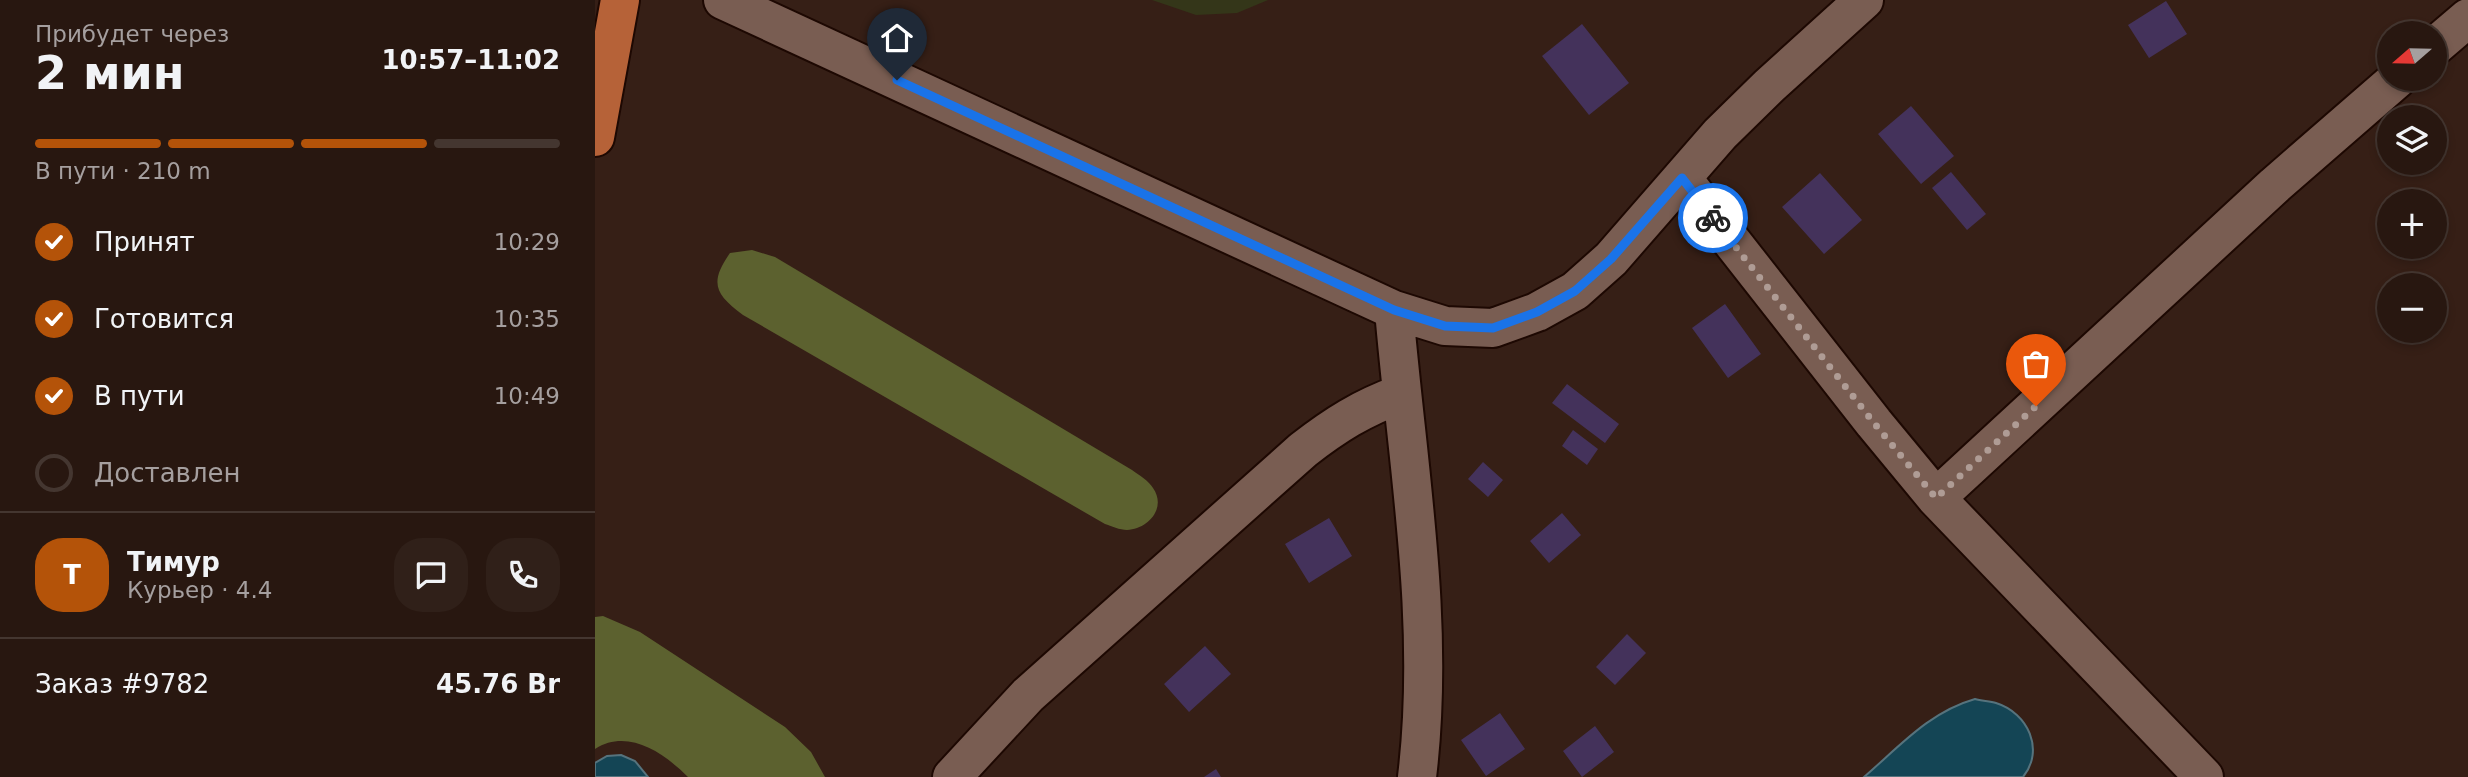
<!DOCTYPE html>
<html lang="ru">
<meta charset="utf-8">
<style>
:root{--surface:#281710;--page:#302019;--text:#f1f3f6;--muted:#a59f9f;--line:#443630;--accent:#b45309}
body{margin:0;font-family:"DejaVu Sans",sans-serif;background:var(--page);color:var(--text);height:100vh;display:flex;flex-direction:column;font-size:26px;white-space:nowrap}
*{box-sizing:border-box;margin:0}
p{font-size:23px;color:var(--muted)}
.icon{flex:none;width:38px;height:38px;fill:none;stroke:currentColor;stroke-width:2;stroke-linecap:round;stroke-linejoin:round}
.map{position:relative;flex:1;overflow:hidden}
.details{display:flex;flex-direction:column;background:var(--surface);width:595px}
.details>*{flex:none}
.needle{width:46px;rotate:250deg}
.controls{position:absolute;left:1782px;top:21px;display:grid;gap:14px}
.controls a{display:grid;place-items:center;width:70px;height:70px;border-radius:50%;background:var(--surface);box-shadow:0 4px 10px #0003,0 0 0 2px var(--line);font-size:35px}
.pin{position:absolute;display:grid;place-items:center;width:60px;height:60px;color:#fff;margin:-72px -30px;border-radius:50% 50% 50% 0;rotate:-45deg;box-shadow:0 0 7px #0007}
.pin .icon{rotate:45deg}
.courier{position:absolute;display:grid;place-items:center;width:70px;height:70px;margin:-35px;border:5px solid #1a73e8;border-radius:50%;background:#fff;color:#222;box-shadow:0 2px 9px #0007}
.head em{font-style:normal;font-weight:700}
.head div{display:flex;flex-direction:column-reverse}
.head{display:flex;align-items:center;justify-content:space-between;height:119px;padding:0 35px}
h1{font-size:46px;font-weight:700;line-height:52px}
.bar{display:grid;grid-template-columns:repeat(4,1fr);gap:10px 7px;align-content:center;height:84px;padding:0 35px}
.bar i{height:9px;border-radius:5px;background:var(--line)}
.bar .selected{background:var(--accent)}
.bar p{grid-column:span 4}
.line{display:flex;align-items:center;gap:18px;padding:0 35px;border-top:2px solid var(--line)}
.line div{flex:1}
.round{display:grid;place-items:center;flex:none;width:74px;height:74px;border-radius:28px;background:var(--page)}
ol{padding:0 35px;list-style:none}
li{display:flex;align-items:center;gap:21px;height:77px}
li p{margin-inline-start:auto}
li .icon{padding:7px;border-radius:50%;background:var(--accent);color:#fff;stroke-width:4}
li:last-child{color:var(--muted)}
li i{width:38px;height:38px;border:4px solid var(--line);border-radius:50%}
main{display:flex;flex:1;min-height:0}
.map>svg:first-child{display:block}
</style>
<main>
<section class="details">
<div class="head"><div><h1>2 мин</h1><p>Прибудет через</p></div><em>10:57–11:02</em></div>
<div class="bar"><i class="selected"></i><i class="selected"></i><i class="selected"></i><i></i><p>В пути · 210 m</p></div>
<ol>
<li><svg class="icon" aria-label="check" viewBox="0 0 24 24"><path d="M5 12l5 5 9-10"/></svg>Принят<p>10:29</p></li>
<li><svg class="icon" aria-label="check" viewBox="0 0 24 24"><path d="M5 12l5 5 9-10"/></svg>Готовится<p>10:35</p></li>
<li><svg class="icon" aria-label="check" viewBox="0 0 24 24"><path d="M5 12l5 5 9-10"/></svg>В пути<p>10:49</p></li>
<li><i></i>Доставлен</li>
</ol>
<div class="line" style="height:126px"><b class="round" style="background:var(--accent);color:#fff">Т</b><div><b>Тимур</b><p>Курьер · 4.4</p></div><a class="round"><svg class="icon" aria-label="chat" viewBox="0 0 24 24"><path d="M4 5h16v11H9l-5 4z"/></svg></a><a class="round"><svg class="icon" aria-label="phone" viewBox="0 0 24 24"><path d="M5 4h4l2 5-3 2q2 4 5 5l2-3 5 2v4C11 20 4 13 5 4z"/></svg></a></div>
<div class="line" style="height:91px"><div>Заказ #9782</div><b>45.76 Br</b></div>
</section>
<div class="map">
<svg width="1873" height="777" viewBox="0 0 1873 777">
<rect width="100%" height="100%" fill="#361f16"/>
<!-- green -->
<path fill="#343619" d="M557 0H673L642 13 601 15Z"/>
<!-- forest -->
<path fill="#5c612f" d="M157 250 180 257 537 470C544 475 554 481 558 488 572 508 553 529 532 530 525 530 516 526 510 524L148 315C120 294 114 283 135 253Z
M8 616 45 632 190 727 216 752 230 777H93C69 753 33 728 0 749V617Z"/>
<!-- water -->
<path fill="#144555" stroke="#56737d" stroke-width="2" d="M1380 699C1387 701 1395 701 1401 703 1433 713 1450 750 1428 777H1269C1304 747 1334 712 1380 699Z
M26 755 40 761 53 777H0V763L12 756Z"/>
<!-- building -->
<path fill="#44325b" d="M1571 1 1592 34 1554 58 1533 25Z
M987 24 1034 83 994 115 947 56Z
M1316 106 1359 156 1326 184 1283 134Z
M1356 172 1391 214 1372 230 1337 188Z
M1225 173 1267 220 1229 254 1187 207Z
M1130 304 1166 354 1133 378 1097 328Z
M972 384 1024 424 1010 443 957 403Z
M978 430 1003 449 992 465 967 446Z
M888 462 908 480 893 497 873 479Z
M967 513 986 535 954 563 935 541Z
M734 518 757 556 714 583 690 544Z
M1032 634 1051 653 1020 685 1001 667Z
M610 646 636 674 594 712 569 684Z
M905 713 930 749 891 776 866 740Z
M1000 726 1019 752 987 777 968 751Z
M621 769 626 777H609Z"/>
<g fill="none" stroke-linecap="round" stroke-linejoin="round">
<!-- minor casing -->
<g stroke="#1d0802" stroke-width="42">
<path id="minor" d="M128 0 799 310 850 326 898 328 942 312 980 291 1016 259 1125 134 1174 86 1269 0
M1839 47 1873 18
M1087 178 1279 423 1341 498 1609 777
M799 310C812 465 841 621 822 777
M1341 498 1680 185 1802 79
M357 777 433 695 708 450C740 425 767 408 806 394"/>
</g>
<!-- major casing -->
<g stroke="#1d0802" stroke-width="42">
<path id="major" d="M0 137 25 0"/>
</g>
<!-- minor -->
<use href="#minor" stroke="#795d52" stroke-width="38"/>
<!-- major -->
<use href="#major" stroke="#b66238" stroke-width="38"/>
</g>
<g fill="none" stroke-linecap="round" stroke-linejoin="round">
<!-- done -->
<path stroke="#af9c95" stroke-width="7" stroke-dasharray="0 12.6" d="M1118 218 1279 423 1341 498 1441 406"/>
<!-- route -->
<path stroke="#1a73e8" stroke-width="9" d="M302 80 799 310 850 326 898 328 942 312 980 291 1016 259 1087 178 1118 218"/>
</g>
</svg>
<div class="controls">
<a><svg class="needle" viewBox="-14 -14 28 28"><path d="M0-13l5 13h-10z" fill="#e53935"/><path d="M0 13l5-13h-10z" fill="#a59f9f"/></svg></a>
<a><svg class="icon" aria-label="layers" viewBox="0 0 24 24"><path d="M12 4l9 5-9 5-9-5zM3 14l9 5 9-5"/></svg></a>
<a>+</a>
<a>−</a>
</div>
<div class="pin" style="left:1441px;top:406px;background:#ea580c"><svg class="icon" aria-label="bag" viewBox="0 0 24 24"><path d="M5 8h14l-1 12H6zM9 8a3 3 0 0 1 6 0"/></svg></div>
<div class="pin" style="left:302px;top:80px;background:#1f2937"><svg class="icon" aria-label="home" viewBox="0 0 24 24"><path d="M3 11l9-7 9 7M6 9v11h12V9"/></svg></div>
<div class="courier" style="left:1118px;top:218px"><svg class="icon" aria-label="bike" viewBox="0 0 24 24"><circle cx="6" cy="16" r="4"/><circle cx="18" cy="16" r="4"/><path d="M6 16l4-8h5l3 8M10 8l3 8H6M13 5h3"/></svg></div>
</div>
</main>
